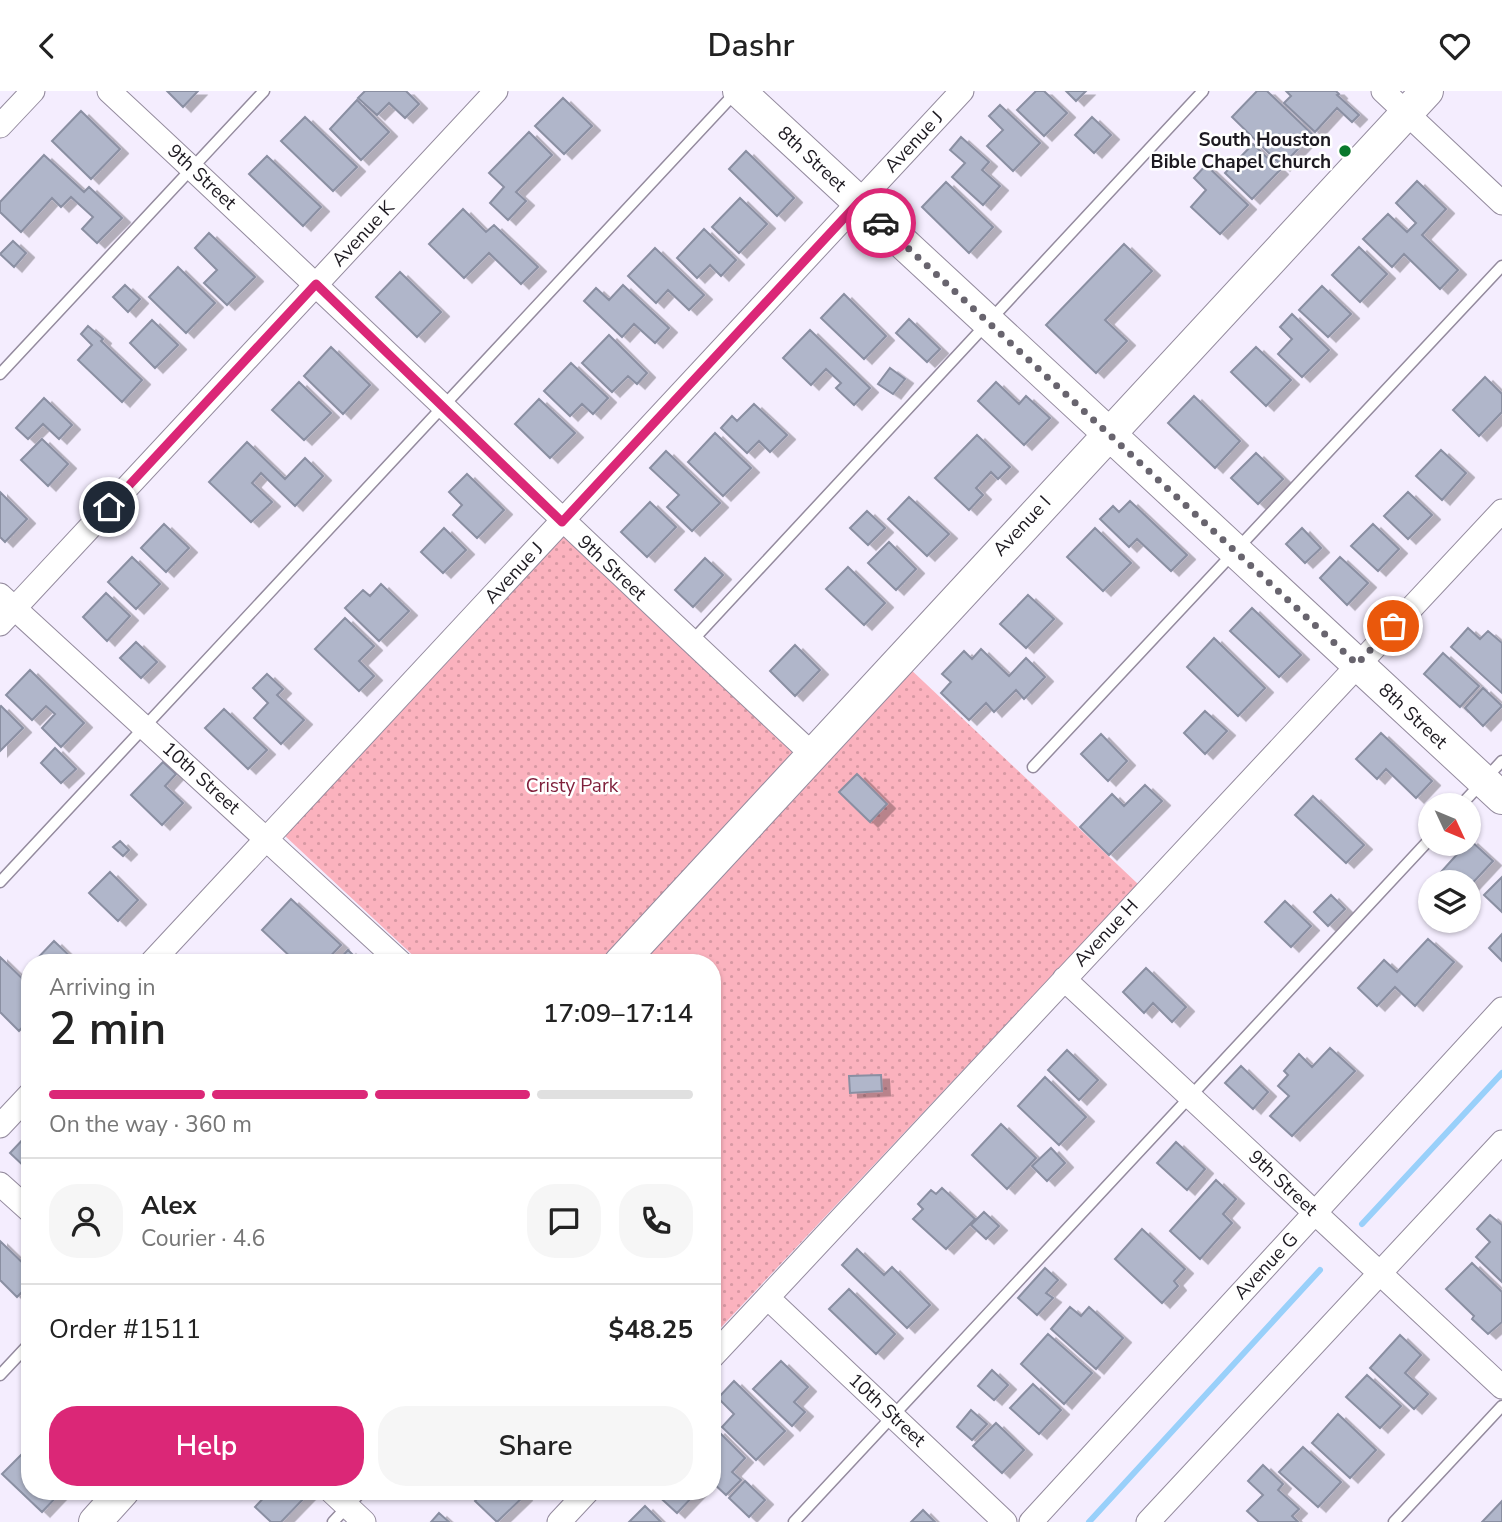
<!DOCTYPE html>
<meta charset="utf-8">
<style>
:root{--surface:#fff;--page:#f6f6f6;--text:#222;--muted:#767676;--line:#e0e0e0;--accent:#db2777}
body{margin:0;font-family:"Nunito Sans",sans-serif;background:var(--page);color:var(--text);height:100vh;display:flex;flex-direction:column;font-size:26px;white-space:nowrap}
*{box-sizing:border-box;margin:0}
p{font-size:23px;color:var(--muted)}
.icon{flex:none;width:38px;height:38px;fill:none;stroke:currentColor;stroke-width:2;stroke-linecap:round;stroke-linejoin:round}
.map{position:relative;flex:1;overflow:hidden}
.panel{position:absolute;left:21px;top:863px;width:700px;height:546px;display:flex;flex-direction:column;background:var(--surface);border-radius:28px;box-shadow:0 2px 5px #0004}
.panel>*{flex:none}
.needle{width:46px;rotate:134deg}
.fabs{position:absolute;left:1418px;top:702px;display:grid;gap:14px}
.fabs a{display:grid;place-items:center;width:63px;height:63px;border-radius:50%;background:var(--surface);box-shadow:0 2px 5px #0004;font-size:35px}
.pin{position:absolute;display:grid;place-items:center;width:60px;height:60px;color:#fff;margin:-30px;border:4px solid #fff;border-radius:50%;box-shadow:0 2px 7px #0007}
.courier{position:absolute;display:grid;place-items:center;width:70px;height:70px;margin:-35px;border:5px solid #db2777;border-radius:50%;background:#fff;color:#222;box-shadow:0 2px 9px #0007}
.overview em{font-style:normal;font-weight:600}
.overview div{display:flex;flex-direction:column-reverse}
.overview{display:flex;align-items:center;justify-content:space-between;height:119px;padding:0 28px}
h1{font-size:46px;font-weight:600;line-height:52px}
.bar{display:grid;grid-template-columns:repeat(4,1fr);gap:10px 7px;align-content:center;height:84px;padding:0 28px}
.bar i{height:9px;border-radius:5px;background:var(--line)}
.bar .current{background:var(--accent)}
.bar p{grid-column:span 4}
.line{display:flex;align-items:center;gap:18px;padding:0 28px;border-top:2px solid var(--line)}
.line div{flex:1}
.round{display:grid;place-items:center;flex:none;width:74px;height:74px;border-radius:28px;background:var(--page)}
.action{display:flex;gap:14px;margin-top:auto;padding:14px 28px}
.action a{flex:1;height:80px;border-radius:28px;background:var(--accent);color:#fff;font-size:28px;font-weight:600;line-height:80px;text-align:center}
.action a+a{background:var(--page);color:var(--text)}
header{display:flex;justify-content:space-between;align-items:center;height:91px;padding:0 28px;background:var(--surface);font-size:32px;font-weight:600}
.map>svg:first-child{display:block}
</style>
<header><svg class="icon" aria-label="back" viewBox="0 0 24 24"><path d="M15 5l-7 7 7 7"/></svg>Dashr<svg class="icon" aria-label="heart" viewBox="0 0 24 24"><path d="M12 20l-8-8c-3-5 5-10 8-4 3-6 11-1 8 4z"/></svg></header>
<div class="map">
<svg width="1502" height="1431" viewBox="0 0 1502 1431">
<defs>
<pattern id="park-dots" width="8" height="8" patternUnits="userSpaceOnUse" patternTransform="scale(1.75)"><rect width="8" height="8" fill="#fbb2be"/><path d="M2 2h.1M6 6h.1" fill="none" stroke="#d798a3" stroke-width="1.8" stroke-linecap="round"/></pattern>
<filter id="shadow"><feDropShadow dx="8" dy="4.5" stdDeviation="0" flood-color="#0004"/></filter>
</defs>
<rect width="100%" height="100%" fill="#f4edfe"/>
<!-- park -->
<path fill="url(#park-dots)" d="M564 445 812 675 907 575 1138 793 712 1246V872L420 871 284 744Z"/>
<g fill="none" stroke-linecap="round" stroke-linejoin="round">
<!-- stream -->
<path stroke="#99d0fa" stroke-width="6" d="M1362 1133 1502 982
M1089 1431 1320 1179"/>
</g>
<!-- building -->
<path fill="#b0b6ca" stroke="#8a8fa2" stroke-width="2" filter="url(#shadow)" d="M167 0H198L183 16Z
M365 0H406L419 13 405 27 389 12 377 24 358 7Z
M1036 0H1044L1067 22 1044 45 1017 19Z
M1066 0H1086L1076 10Z
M1257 0H1267L1312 43 1282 75 1232 26Z
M1286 0H1336L1339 3 1337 4 1359 24 1352 31 1337 17 1315 41 1284 12 1291 5Z
M563 7 592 35 564 63 535 35Z
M357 9 389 41 361 69 330 38Z
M1000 14 1040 52 1013 80 987 55 1003 39 989 25Z
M81 20 120 58 91 88 52 50Z
M305 26 357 76 333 100 281 50Z
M1092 26 1111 44 1094 62 1075 44Z
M529 41 552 64 516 101 526 110 508 129 490 112 504 96 489 82Z
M961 46 989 71 982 79 1000 95 983 114 952 86 965 72 950 59Z
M1253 53 1280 79 1252 108 1225 82Z
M746 60 794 107 777 125 729 78Z
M44 64 84 101 89 96 122 127 97 152 82 138 93 126 71 106 61 116 52 107 21 141 0 121V111Z
M267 65 321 116 303 135 249 83Z
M1206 74 1248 114 1220 143 1191 116 1206 99 1194 87Z
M1417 90 1446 118 1422 144 1458 179 1440 198 1404 163 1392 176 1363 148 1388 123 1407 141 1416 132 1396 112Z
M946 91 993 136 969 162 922 116Z
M740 107 767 133 739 162 712 136Z
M463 118 486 141 494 134 538 176 521 193 489 162 464 187 429 153Z
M704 138 736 169 721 185 710 174 697 187 677 167Z
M209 142 255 186 227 214 204 192 217 179 195 157Z
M13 150 26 162 14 176 0 163Z
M1124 153 1152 180 1105 229 1127 250 1096 282 1046 234Z
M1359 156 1387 183 1360 211 1332 184Z
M655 157 704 204 689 219 668 199 656 212 628 185Z
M178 176 215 212 186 242 149 206Z
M400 181 441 221 417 246 376 206Z
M125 194 140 208 128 221 113 206Z
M623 194 669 237 655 252 634 233 622 246 584 210 596 197 609 209Z
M1322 195 1351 223 1328 246 1299 219Z
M844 203 886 245 864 268 821 227Z
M1292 223 1329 259 1302 286 1278 263 1292 248 1280 236Z
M909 228 940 258 927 271 896 242Z
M152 229 178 254 155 277 130 252Z
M88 235 103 248 101 250 142 289 122 311 78 269 92 254 81 243Z
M810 239 870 297 854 314 836 297 841 292 826 278 811 294 783 267Z
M609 244 647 282 637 293 628 285 612 301 582 272Z
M331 256 370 294 343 323 304 285Z
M1256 256 1291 289 1266 315 1231 281Z
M571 272 608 307 593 323 582 313 570 325 544 300Z
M890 277 905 288 893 303 878 293Z
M1485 286 1502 303V321L1479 345 1453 319Z
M299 291 331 322 304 349 272 319Z
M996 291 1019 313 1026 305 1050 327 1024 354 978 310Z
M1194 305 1240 350 1215 377 1168 332Z
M44 307 72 334 59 348 43 333 28 348 16 337Z
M539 308 575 342 550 367 515 333Z
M754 313 787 344 770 361 759 350 747 362 721 337 732 325 737 330Z
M715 342 751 377 723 405 688 371Z
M977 344 1010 376 998 388 991 381 976 397 983 404 969 419 935 387Z
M42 348 68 373 48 395 21 369Z
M247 351 285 388 305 367 323 385 295 415 261 382 252 392 272 411 251 431 209 391Z
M1441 359 1466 382 1442 409 1416 385Z
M666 360 720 412 692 440 667 416 679 404 650 377Z
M1256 362 1283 388 1258 413 1231 387Z
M467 383 504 419 477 447 453 424 462 414 449 401Z
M0 401 27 428 5 451 0 446Z
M1408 401 1432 424 1408 448 1384 425Z
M909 406 949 443 927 465 888 428Z
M1130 410 1187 464 1171 480 1137 448 1129 456 1100 428 1113 415 1119 421Z
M650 411 676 436 647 466 621 441Z
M867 420 885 437 868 454 850 437Z
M164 433 189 457 166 481 141 457Z
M1373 433 1399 458 1378 480 1351 455Z
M444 437 466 459 443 482 421 461Z
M1095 437 1131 472 1103 500 1067 466Z
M1302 437 1321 457 1305 472 1286 453Z
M889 451 916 478 896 499 868 472Z
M132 466 160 493 136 518 108 491Z
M1340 466 1368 492 1347 514 1320 487Z
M705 467 723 484 693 516 675 499Z
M848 476 885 512 864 534 826 498Z
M381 493 409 520 379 550 345 517 363 499 370 505Z
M106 502 130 525 107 550 83 526Z
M1028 504 1054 528 1026 557 1000 533Z
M1252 517 1301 564 1279 586 1230 540Z
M345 527 374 555 359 570 374 585 359 600 315 558Z
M1468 537 1480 548 1488 540 1502 552V602L1451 556Z
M1214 547 1265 597 1238 625 1187 576Z
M136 551 157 571 141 587 120 567Z
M795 554 820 579 795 605 770 580Z
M981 558 1009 585 1026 567 1045 586 1024 608 1016 599 994 621 986 612 969 629 941 602 951 591 942 583 964 560 972 568Z
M1443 562 1479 595 1460 616 1424 583Z
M30 579 84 632 61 656 42 637 55 623 46 615 32 629 6 604Z
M267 583 283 598 277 604 304 629 281 653 254 627 268 612 253 597Z
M1483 597 1502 615 1483 635 1465 617Z
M1 615 23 637 0 660V616Z
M224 618 267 659 248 678 205 637Z
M1205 620 1227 640 1205 663 1184 642Z
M1381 642 1432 690 1416 707 1386 678 1377 688 1356 668Z
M1101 643 1127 670 1108 690 1081 663Z
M55 657 76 678 61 692 41 672Z
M163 671 176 683 165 695 183 712 162 734 131 704Z
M857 683 887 713 870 731 839 701Z
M1145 694 1162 710 1109 764 1080 736 1112 703 1124 715Z
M1313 705 1364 754 1346 772 1295 724Z
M1470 749 1493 770 1468 797V791H1432Z
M120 750 129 759 123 765 113 756Z
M110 781 138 809 118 830 89 802Z
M1502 786V821L1484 804Z
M1331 804 1345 818 1328 835 1314 821Z
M291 808 341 854 324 872H297L262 839Z
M1285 810 1311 835 1291 856 1265 831Z
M1502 843V870L1489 857Z
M1428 848 1454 871 1415 915 1395 896 1377 915 1358 897 1384 869 1397 881Z
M54 850 77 872H33Z
M348 859 361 872H336Z
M0 866 30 895V928L19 940 0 921Z
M1146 877 1186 916 1172 931 1153 912 1144 922 1123 901Z
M1330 957 1355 980 1292 1045 1270 1025 1289 1005 1278 995 1288 984 1284 980 1299 963 1312 976Z
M1067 959 1098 989 1079 1009 1048 979Z
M1241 975 1268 1001 1253 1018 1225 992Z
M881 984 882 1000 850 1002 849 985Z
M1045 986 1086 1026 1059 1054 1018 1015Z
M1001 1033 1036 1067 1007 1098 972 1064Z
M28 1043 30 1044V1081L10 1062Z
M1176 1051 1205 1078 1187 1099 1157 1072Z
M1051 1057 1065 1072 1047 1090 1032 1075Z
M1216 1089 1236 1108 1223 1123 1232 1132 1200 1168 1170 1140Z
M942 1097 975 1128 946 1158 913 1128 923 1118 918 1113 931 1099 936 1103Z
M984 1121 999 1135 986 1148 971 1134Z
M1490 1124 1502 1134V1191L1476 1166 1490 1151 1477 1138Z
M1142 1138 1185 1178 1174 1190 1178 1195 1162 1212 1115 1168Z
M0 1150 30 1179V1193L17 1206 0 1189Z
M857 1158 884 1184 892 1176 930 1214 907 1237 842 1174Z
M1472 1172 1502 1201V1231L1488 1243 1472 1228 1474 1225 1446 1198Z
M1045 1177 1058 1189 1046 1202 1053 1207 1037 1224 1018 1207Z
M849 1198 895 1243 876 1263 829 1218Z
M1070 1216 1081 1225 1089 1216 1123 1247 1096 1278 1051 1238Z
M1048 1243 1092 1282 1064 1313 1021 1273Z
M1400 1244 1421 1264 1405 1282 1428 1303 1414 1318 1370 1277Z
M781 1270 808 1296 794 1311 805 1321 792 1335 753 1298Z
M992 1279 1008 1294 994 1309 978 1295Z
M1367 1284 1401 1315 1380 1337 1346 1306Z
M734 1290 785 1340 756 1369 722 1336 734 1323 718 1307Z
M1033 1293 1061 1319 1039 1343 1010 1317Z
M971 1319 987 1333 972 1349 957 1336Z
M1338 1323 1376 1359 1350 1387 1312 1352Z
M996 1332 1024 1359 1002 1382 973 1355Z
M717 1339 745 1367 732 1381 741 1389 726 1404 712 1391V1344Z
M1303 1356 1341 1391 1318 1416 1279 1381Z
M25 1360 30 1365V1400H62L42 1421 2 1383Z
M1263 1374 1283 1393 1278 1399 1299 1418 1292 1425 1298 1431H1259L1247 1420 1263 1404 1248 1390Z
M745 1390 765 1409 749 1426 729 1407Z
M270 1400H304L308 1403 281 1431H271L255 1416Z
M485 1400H519L524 1405 497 1431 475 1410Z
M653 1400H698L677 1422Z
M1502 1410V1431H1482Z
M645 1415 661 1431H629Z
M923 1419 935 1431H911Z
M439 1422 449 1431H431Z"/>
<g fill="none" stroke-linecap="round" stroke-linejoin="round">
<!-- lane casing -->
<g stroke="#948b9e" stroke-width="13">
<path id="lane" d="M0 283 264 0
M691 551 1203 0
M1033 676 1502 175
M1461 714 1502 670
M0 791 735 2
M0 1284 30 1252
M333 1431 362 1400
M794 1431 1430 748
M1394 1431 1502 1315"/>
</g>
<!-- street casing -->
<g stroke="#948b9e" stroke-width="25">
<path id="street" d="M109 0C345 219 576 444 812 663
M1383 0 1502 112
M0 35 33 0
M0 504 401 872
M0 533 496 0
M151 872 962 0
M1064 888 1502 1296
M0 1035 30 1003
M0 1093 30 1120
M768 1207 1005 1431
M712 1266 1502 420
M331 1400 364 1431
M559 1431 588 1400
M1031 1431 1502 918
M1148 1431 1502 1051"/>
</g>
<!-- secondary casing -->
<g stroke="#948b9e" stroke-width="34">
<path id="secondary" d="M739 0 1502 707
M620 872 1427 0
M95 1431 123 1400"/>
</g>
<!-- lane -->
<use href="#lane" stroke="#fff" stroke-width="10"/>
<!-- street -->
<use href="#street" stroke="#fff" stroke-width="23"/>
<!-- secondary -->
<use href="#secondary" stroke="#fff" stroke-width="32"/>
</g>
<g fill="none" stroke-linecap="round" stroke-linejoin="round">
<!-- done -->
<path stroke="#68646e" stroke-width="7" stroke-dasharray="0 12.6" d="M881 132 1357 573 1393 535"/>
<!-- route -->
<path stroke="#db2777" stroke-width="9" d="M109 416 316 193 562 431 859 111 881 132"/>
</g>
<!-- markers -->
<circle fill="#09782c" stroke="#fff" stroke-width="2.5" cx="1345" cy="60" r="7"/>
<g text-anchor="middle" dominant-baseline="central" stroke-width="5" stroke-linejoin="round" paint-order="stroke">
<!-- poi labels -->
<g font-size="19" font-weight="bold" fill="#1d1a21" stroke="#fff" text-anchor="end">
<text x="1331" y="49">South Houston<tspan x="1331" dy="22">Bible Chapel Church</tspan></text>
</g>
<!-- street labels -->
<g font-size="19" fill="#1d1a21" stroke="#fff">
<text transform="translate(914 51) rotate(-47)">Avenue J</text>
<text transform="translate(812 68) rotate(43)">8th Street</text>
<text transform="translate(202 86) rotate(43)">9th Street</text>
<text transform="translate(363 143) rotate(-47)">Avenue K</text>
<text transform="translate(1022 435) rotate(-47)">Avenue I</text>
<text transform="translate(612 477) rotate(43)">9th Street</text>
<text transform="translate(514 482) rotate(-47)">Avenue J</text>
<text transform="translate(1413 625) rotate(43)">8th Street</text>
<text transform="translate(201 687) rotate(42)">10th Street</text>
<text transform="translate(1106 842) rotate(-47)">Avenue H</text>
<text transform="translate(1283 1092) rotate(43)">9th Street</text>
<text transform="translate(1266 1175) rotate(-47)">Avenue G</text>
<text transform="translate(887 1319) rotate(43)">10th Street</text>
</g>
<!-- park labels -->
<g font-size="19" fill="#7f1e3a" stroke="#fff">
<text x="572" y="695">Cristy Park</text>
</g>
</g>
</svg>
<div class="fabs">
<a><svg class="needle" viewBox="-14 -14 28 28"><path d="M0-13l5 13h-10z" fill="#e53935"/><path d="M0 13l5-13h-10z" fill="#767676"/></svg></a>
<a><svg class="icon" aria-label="layers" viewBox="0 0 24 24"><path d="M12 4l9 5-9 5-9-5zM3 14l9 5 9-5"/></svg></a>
</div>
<div class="pin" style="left:1393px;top:535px;background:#ea580c"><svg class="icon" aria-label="bag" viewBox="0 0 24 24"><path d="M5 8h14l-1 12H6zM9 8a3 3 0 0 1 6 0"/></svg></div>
<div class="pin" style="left:109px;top:416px;background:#1f2937"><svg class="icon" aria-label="home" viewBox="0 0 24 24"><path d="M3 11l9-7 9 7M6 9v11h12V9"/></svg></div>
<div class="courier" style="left:881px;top:132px"><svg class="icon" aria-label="car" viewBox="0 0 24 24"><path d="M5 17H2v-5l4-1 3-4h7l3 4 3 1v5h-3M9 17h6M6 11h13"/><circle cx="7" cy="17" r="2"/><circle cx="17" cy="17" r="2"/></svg></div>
<section class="panel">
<div class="overview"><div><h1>2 min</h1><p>Arriving in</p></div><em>17:09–17:14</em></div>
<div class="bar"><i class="current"></i><i class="current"></i><i class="current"></i><i></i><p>On the way · 360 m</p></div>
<div class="line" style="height:126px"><a class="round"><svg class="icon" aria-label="person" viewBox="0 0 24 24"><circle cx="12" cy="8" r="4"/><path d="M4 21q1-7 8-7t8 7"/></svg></a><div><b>Alex</b><p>Courier · 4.6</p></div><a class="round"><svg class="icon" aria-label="chat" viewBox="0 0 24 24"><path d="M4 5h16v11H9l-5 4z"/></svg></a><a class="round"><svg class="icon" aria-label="phone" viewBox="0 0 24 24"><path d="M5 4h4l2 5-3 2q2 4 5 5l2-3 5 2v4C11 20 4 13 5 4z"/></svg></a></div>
<div class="line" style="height:91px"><div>Order #1511</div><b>$48.25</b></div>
<div class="action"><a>Help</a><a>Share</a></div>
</section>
</div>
